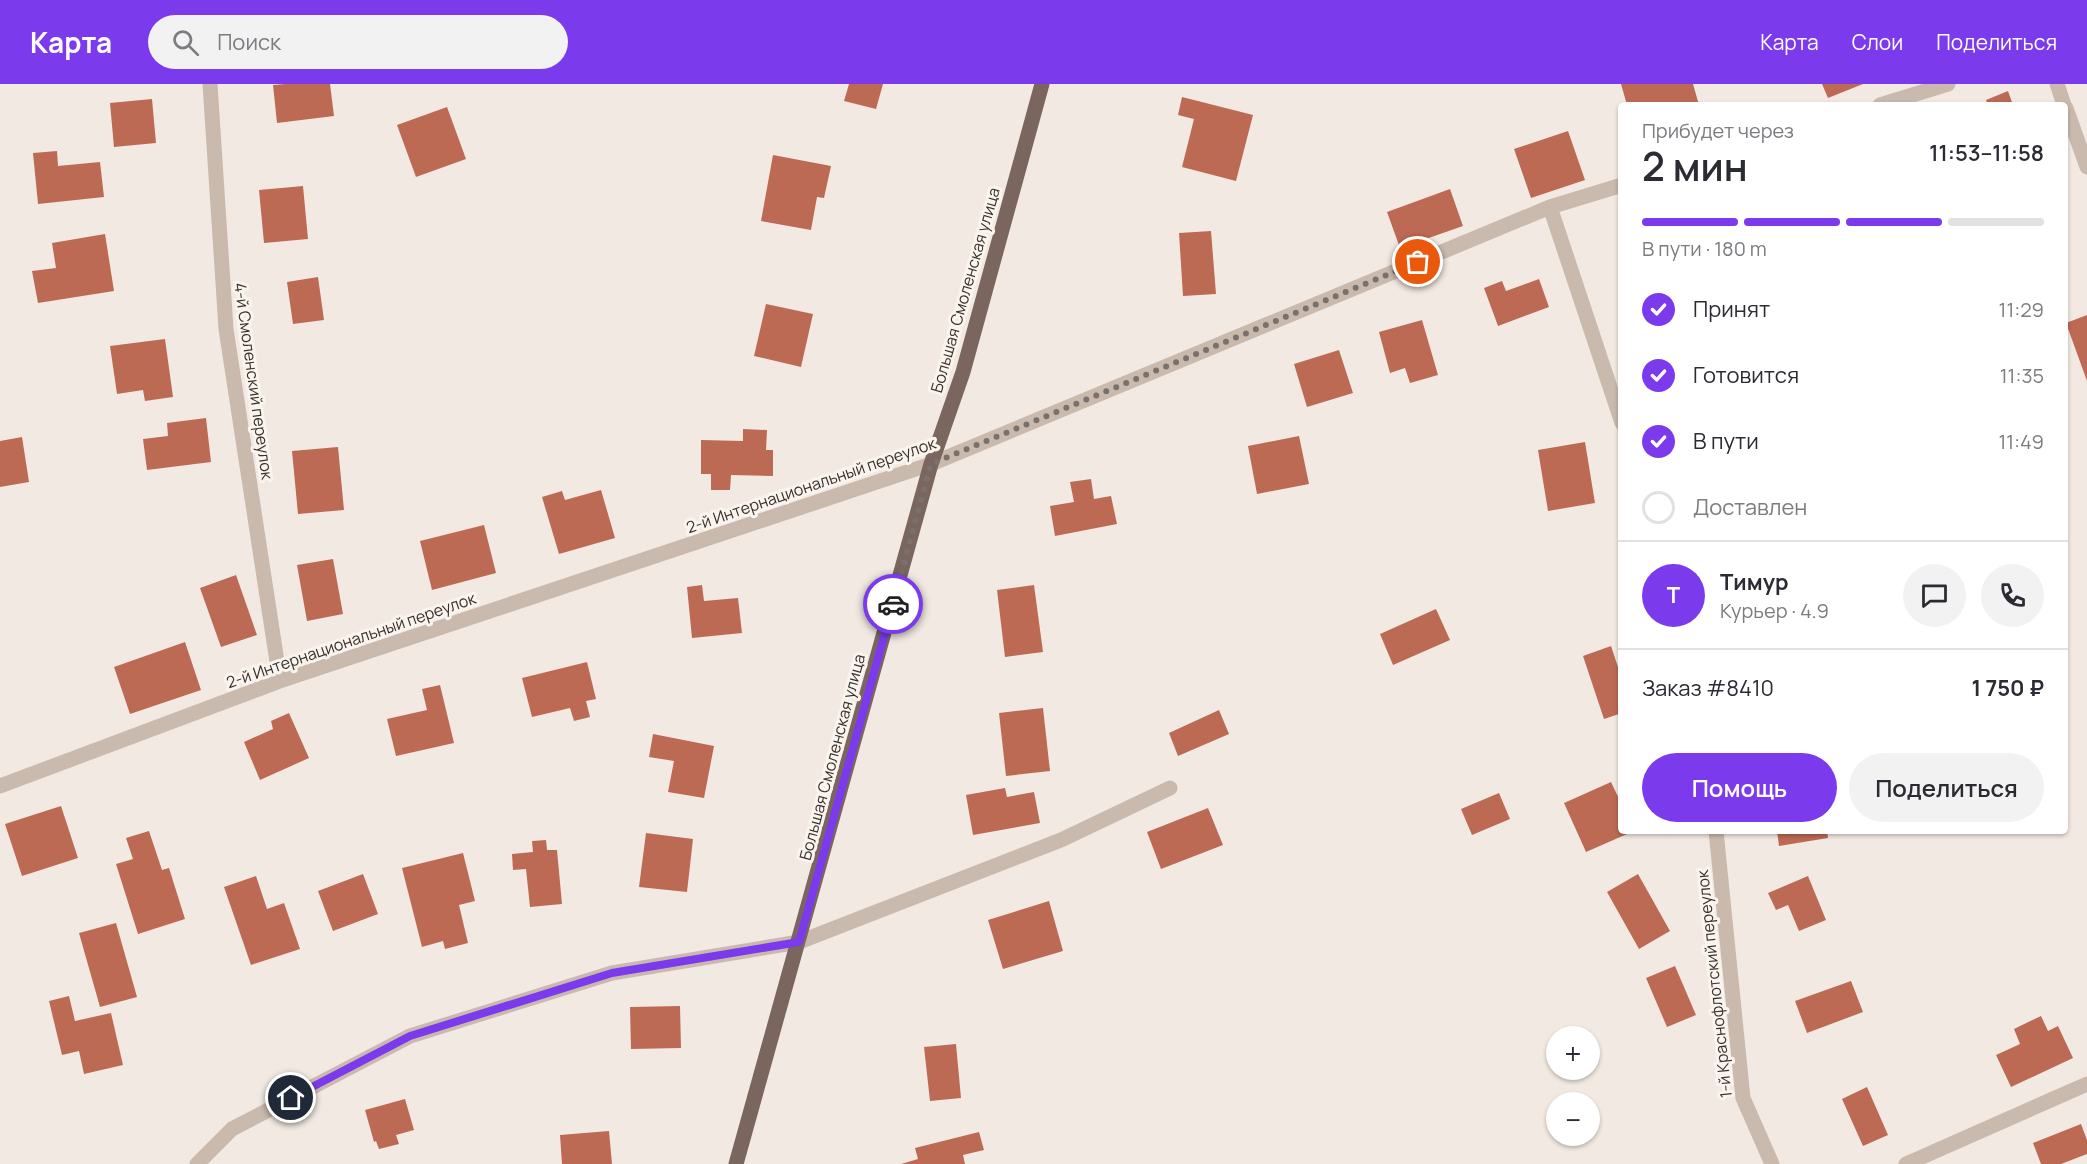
<!DOCTYPE html>
<html lang="ru">
<meta charset="utf-8">
<style>
:root{--surface:#fff;--page:#f2f2f3;--text:#2b2b33;--muted:#7c7c81;--line:#e1e1e2;--accent:#7c3aed}
body{margin:0;font-family:Manrope,sans-serif;background:var(--page);color:var(--text);height:100vh;display:flex;flex-direction:column;font-size:22px;white-space:nowrap}
*{box-sizing:border-box;margin:0}
p{font-size:20px;color:var(--muted)}
.icon{flex:none;width:33px;height:33px;fill:none;stroke:currentColor;stroke-width:2;stroke-linecap:round;stroke-linejoin:round}
.map{position:relative;flex:1;overflow:hidden}
.details{position:absolute;left:1618px;top:18px;width:450px;height:732px;display:flex;flex-direction:column;background:var(--surface);border-radius:6px;box-shadow:0 2px 4px #0004}
.details>*{flex:none}
.controls{position:absolute;left:1546px;top:942px;display:grid;gap:12px}
.controls a{display:grid;place-items:center;width:54px;height:54px;border-radius:50%;background:var(--surface);box-shadow:0 2px 4px #0004;font-size:30px}
.pin{position:absolute;display:grid;place-items:center;width:51px;height:51px;color:#fff;margin:-26px;border:3px solid #fff;border-radius:50%;box-shadow:0 2px 6px #0007}
.courier{position:absolute;display:grid;place-items:center;width:60px;height:60px;margin:-30px;border:4px solid #7c3aed;border-radius:50%;background:#fff;color:#222;box-shadow:0 2px 8px #0007}
.head em{font-style:normal;font-weight:600}
.head div{display:flex;flex-direction:column-reverse}
.head{display:flex;align-items:center;justify-content:space-between;height:102px;padding:0 24px}
h1{font-size:39px;font-weight:600;line-height:45px}
.bar{display:grid;grid-template-columns:repeat(4,1fr);gap:9px 6px;align-content:center;height:72px;padding:0 24px}
.bar i{height:8px;border-radius:4px;background:var(--line)}
.bar .active{background:var(--accent)}
.bar p{grid-column:span 4}
.line{display:flex;align-items:center;gap:15px;padding:0 24px;border-top:2px solid var(--line)}
.line div{flex:1}
.round{display:grid;place-items:center;flex:none;width:63px;height:63px;border-radius:32px;background:var(--page)}
ol{padding:0 24px;list-style:none}
li{display:flex;align-items:center;gap:18px;height:66px}
li p{margin-inline-start:auto}
li .icon{padding:6px;border-radius:50%;background:var(--accent);color:#fff;stroke-width:4}
li:last-child{color:var(--muted)}
li i{width:33px;height:33px;border:3px solid var(--line);border-radius:50%}
.action{display:flex;gap:12px;margin-top:auto;padding:12px 24px}
.action a{flex:1;height:69px;border-radius:36px;background:var(--accent);color:#fff;font-size:24px;font-weight:600;line-height:69px;text-align:center}
.action a+a{background:var(--page);color:var(--text)}
header{display:flex;align-items:center;gap:36px;box-sizing:border-box;height:84px;padding:0 30px;background:var(--accent);color:#fff}
header strong{font-size:28px}
nav{display:flex;gap:33px;margin-inline-start:auto;font-size:21px}
.search{width:420px;height:54px;background:var(--page);display:flex;align-items:center;gap:15px;box-sizing:border-box;padding:0 21px;border-radius:33px;color:var(--muted);font-size:22px}
.map>svg:first-child{display:block}
</style>
<header>
<strong>Карта</strong>
<div class="search"><svg class="icon" aria-label="search" viewBox="0 0 24 24"><circle cx="10" cy="10" r="6"/><path d="M15 15l6 6"/></svg>Поиск</div>
<nav><a>Карта</a><a>Слои</a><a>Поделиться</a></nav>
</header>
<div class="map">
<svg width="2087" height="1080" viewBox="0 0 2087 1080">
<rect width="100%" height="100%" fill="#f2eae2"/>
<!-- building -->
<path fill="#bd6a55" d="M285 0H330L334 32 277 39 273 1Z
M849 0H883L876 25 844 17Z
M1621 0H1693L1699 21H1627Z
M1822 0H1863L1828 14Z
M2008 7 2013 21H1988L1986 16Z
M1182 13 1253 31 1236 97 1182 83 1194 35 1178 31Z
M152 15 156 59 114 63 110 19Z
M447 23 466 75 416 93 397 41Z
M1568 47 1585 96 1531 114 1514 65Z
M57 67 58 82 100 78 104 113 38 120 33 69Z
M773 71 831 82 824 114 817 113 811 146 761 137Z
M303 102 308 155 264 159 259 106Z
M1450 105 1463 142 1400 164 1387 128Z
M1211 147 1216 210 1183 212 1179 149Z
M105 150 114 207 38 219 32 187 56 184 52 159Z
M318 193 324 236 293 240 287 198Z
M1539 195 1549 223 1498 242 1484 204 1502 197 1506 207Z
M766 220 813 230 801 283 754 272Z
M2087 231V297L2066 239Z
M1422 236 1438 291 1410 299 1405 284 1390 289 1379 248Z
M165 255 173 313 145 317 143 306 117 310 110 262Z
M1339 266 1353 309 1307 323 1294 280Z
M206 334 211 378 147 386 143 355 168 352 167 339Z
M743 345 767 346 766 366H773V392L731 391 730 406H711V390H701V356L743 357Z
M1299 352 1309 400 1257 410 1248 362Z
M22 353 29 398 0 403V357Z
M1585 358 1595 419 1548 427 1538 366Z
M338 363 344 426 298 430 292 367Z
M1091 395 1094 415 1111 412 1117 440 1055 452 1050 422 1074 418 1070 398Z
M601 406 615 454 559 470 542 413 562 407 565 416Z
M484 441 496 489 432 506 420 457Z
M333 475 343 530 307 537 297 481Z
M236 491 257 551 221 563 200 504Z
M702 501 704 517 738 514 742 549 692 554 687 503Z
M1034 501 1043 568 1005 573 997 506Z
M1436 525 1450 556 1393 581 1380 550Z
M185 558 201 606 130 630 114 583Z
M1611 562 1622 595V629L1604 635 1583 572Z
M587 578 596 615 586 617 590 633 574 637 570 624 532 633 522 594Z
M440 601 454 659 396 672 387 635 427 626 422 605Z
M1043 624 1050 687 1006 692 999 629Z
M1219 626 1229 650 1178 672 1169 649Z
M289 629 309 674 260 696 244 658 273 645 271 637Z
M653 650 714 662 704 714 668 708 674 677 649 673Z
M1611 698 1622 721V747H1634L1586 768 1564 719Z
M1005 704 1007 713 1034 708 1040 739 973 751 966 711Z
M1499 709 1510 735 1472 751 1461 725Z
M61 722 78 774 22 792 5 740Z
M1208 724 1223 761 1161 785 1147 748Z
M149 747 162 786 169 784 185 835 138 850 116 780 133 775 126 754Z
M1777 747H1827L1828 754 1779 762Z
M646 749 693 755 687 808 639 803Z
M546 756 547 766H557L562 820 530 823 526 785 513 786 512 770 533 768 532 757Z
M463 769 475 817 459 821 468 859 445 865 443 857 422 863 402 784Z
M363 790 378 830 333 847 318 807Z
M1638 790 1670 847 1639 865 1607 808Z
M256 792 267 825 284 819 300 865 251 881 224 803Z
M1808 792 1826 836 1799 847 1788 821 1776 826 1768 809Z
M1049 817 1063 867 1003 885 988 836Z
M116 839 137 913 100 923 79 849Z
M1675 882 1696 931 1667 943 1646 894Z
M1851 897 1863 928 1807 949 1795 917Z
M69 912 75 937 111 929 123 981 84 990 79 967 62 971 49 917Z
M680 922 681 964 631 965 630 923Z
M2041 932 2048 947 2058 942 2073 974 2011 1003 1996 971 2020 960 2014 945Z
M956 960 961 1014 930 1017 924 963Z
M1867 1003 1888 1051 1863 1062 1842 1015Z
M405 1015 414 1046 396 1051 399 1060 379 1065 376 1057 374 1058 365 1026Z
M2081 1040 2087 1056V1070L2061 1080H2041L2033 1059Z
M609 1047 612 1080H562L560 1051Z
M979 1048 984 1066 963 1071 965 1080H901L918 1075 915 1064Z"/>
<g fill="none" stroke-linecap="round" stroke-linejoin="round">
<!-- minor -->
<path stroke="#cabaae" stroke-width="15" d="M210 0 226 245 280 597
M2057 0 2064 21
M1880 21 1948 0
M2066 24 2087 83
M1550 123 1622 339
M0 702 280 597 931 380 1550 123 1622 101
M1716 747 1743 1014 1772 1080
M197 1080 232 1045 410 952 612 889 799 858 1061 756 1170 704
M1906 1080 2087 1000"/>
<!-- major -->
<path stroke="#7a665e" stroke-width="15" d="M736 1080 931 380 963 288 1042 0"/>
</g>
<g fill="none" stroke-linecap="round" stroke-linejoin="round">
<!-- done -->
<path stroke="#7a716c" stroke-width="6" stroke-dasharray="0 10.8" d="M893 520 931 380 1418 178"/>
<!-- route -->
<path stroke="#7c3aed" stroke-width="8" d="M291 1014 410 952 612 889 799 858 893 520"/>
</g>
<g text-anchor="middle" dominant-baseline="central" stroke-width="6" stroke-linejoin="round" paint-order="stroke">
<!-- street labels -->
<g font-size="16" fill="#39302c" stroke="#faf4ee">
<text transform="translate(965 206) rotate(-74)">Большая Смоленская улица</text>
<text transform="translate(254 297) rotate(82)">4-й Смоленский переулок</text>
<text transform="translate(811 401) rotate(-19)">2-й Интернациональный переулок</text>
<text transform="translate(351 556) rotate(-19)">2-й Интернациональный переулок</text>
<text transform="translate(832 673) rotate(-75)">Большая Смоленская улица</text>
<text transform="translate(1714 900) rotate(-96)">1-й Краснофлотский переулок</text>
</g>
</g>
</svg>
<div class="controls">
<a>+</a>
<a>−</a>
</div>
<div class="pin" style="left:1418px;top:178px;background:#ea580c"><svg class="icon" aria-label="bag" viewBox="0 0 24 24"><path d="M5 8h14l-1 12H6zM9 8a3 3 0 0 1 6 0"/></svg></div>
<div class="pin" style="left:291px;top:1014px;background:#1f2937"><svg class="icon" aria-label="home" viewBox="0 0 24 24"><path d="M3 11l9-7 9 7M6 9v11h12V9"/></svg></div>
<div class="courier" style="left:893px;top:520px"><svg class="icon" aria-label="car" viewBox="0 0 24 24"><path d="M5 17H2v-5l4-1 3-4h7l3 4 3 1v5h-3M9 17h6M6 11h13"/><circle cx="7" cy="17" r="2"/><circle cx="17" cy="17" r="2"/></svg></div>
<section class="details">
<div class="head"><div><h1>2 мин</h1><p>Прибудет через</p></div><em>11:53–11:58</em></div>
<div class="bar"><i class="active"></i><i class="active"></i><i class="active"></i><i></i><p>В пути · 180 m</p></div>
<ol>
<li><svg class="icon" aria-label="check" viewBox="0 0 24 24"><path d="M5 12l5 5 9-10"/></svg>Принят<p>11:29</p></li>
<li><svg class="icon" aria-label="check" viewBox="0 0 24 24"><path d="M5 12l5 5 9-10"/></svg>Готовится<p>11:35</p></li>
<li><svg class="icon" aria-label="check" viewBox="0 0 24 24"><path d="M5 12l5 5 9-10"/></svg>В пути<p>11:49</p></li>
<li><i></i>Доставлен</li>
</ol>
<div class="line" style="height:108px"><b class="round" style="background:var(--accent);color:#fff">Т</b><div><b>Тимур</b><p>Курьер · 4.9</p></div><a class="round"><svg class="icon" aria-label="chat" viewBox="0 0 24 24"><path d="M4 5h16v11H9l-5 4z"/></svg></a><a class="round"><svg class="icon" aria-label="phone" viewBox="0 0 24 24"><path d="M5 4h4l2 5-3 2q2 4 5 5l2-3 5 2v4C11 20 4 13 5 4z"/></svg></a></div>
<div class="line" style="height:78px"><div>Заказ #8410</div><b>1 750 ₽</b></div>
<div class="action"><a>Помощь</a><a>Поделиться</a></div>
</section>
</div>
